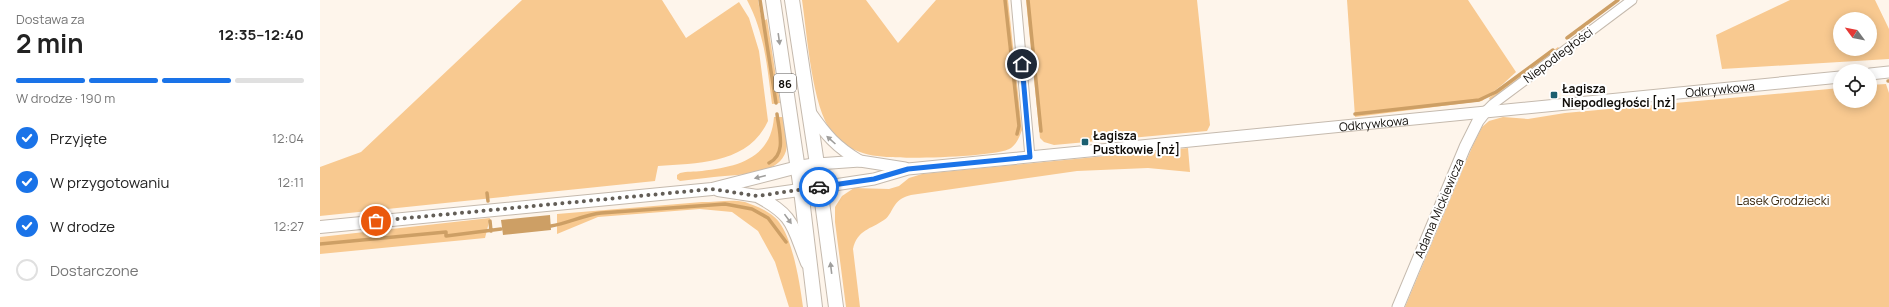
<!DOCTYPE html>
<html lang="pl">
<meta charset="utf-8">
<style>
:root{--surface:#fff;--page:#f6f6f6;--text:#222;--muted:#767676;--line:#e0e0e0;--accent:#1a73e8}
body{margin:0;font-family:Manrope,sans-serif;background:var(--page);color:var(--text);height:100vh;display:flex;flex-direction:column;font-size:15px;white-space:nowrap}
*{box-sizing:border-box;margin:0}
p{font-size:13px;color:var(--muted)}
.icon{flex:none;width:22px;height:22px;fill:none;stroke:currentColor;stroke-width:2;stroke-linecap:round;stroke-linejoin:round}
.map{position:relative;flex:1;overflow:hidden}
.details{display:flex;flex-direction:column;background:var(--surface);width:320px}
.details>*{flex:none}
.needle{width:26px;rotate:302deg}
.fabs{position:absolute;left:1513px;top:12px;display:grid;gap:8px}
.fabs a{display:grid;place-items:center;width:44px;height:44px;border-radius:50%;background:var(--surface);box-shadow:0 2px 10px #0003;font-size:20px}
.pin{position:absolute;display:grid;place-items:center;width:34px;height:34px;color:#fff;margin:-17px;border:2px solid #fff;border-radius:50%;box-shadow:0 1px 4px #0007}
.courier{position:absolute;display:grid;place-items:center;width:40px;height:40px;margin:-20px;border:3px solid #1a73e8;border-radius:50%;background:#fff;color:#222;box-shadow:0 1px 5px #0007}
.headline em{font-style:normal;font-weight:700}
.headline div{display:flex;flex-direction:column-reverse}
.headline{display:flex;align-items:center;justify-content:space-between;height:68px;padding:0 16px}
h1{font-size:26px;font-weight:700;line-height:30px}
.bar{display:grid;grid-template-columns:repeat(4,1fr);gap:6px 4px;align-content:center;height:48px;padding:0 16px}
.bar i{height:5px;border-radius:3px;background:var(--line)}
.bar .on{background:var(--accent)}
.bar p{grid-column:span 4}
ol{padding:0 16px;list-style:none}
li{display:flex;align-items:center;gap:12px;height:44px}
li p{margin-inline-start:auto}
li .icon{padding:4px;border-radius:50%;background:var(--accent);color:#fff;stroke-width:4}
li:last-child{color:var(--muted)}
li i{width:22px;height:22px;border:2px solid var(--line);border-radius:50%}
main{display:flex;flex:1;min-height:0}
.map>svg:first-child{display:block}
</style>
<main>
<section class="details">
<div class="headline"><div><h1>2 min</h1><p>Dostawa za</p></div><em>12:35–12:40</em></div>
<div class="bar"><i class="on"></i><i class="on"></i><i class="on"></i><i></i><p>W drodze · 190 m</p></div>
<ol>
<li><svg class="icon" aria-label="check" viewBox="0 0 24 24"><path d="M5 12l5 5 9-10"/></svg>Przyjęte<p>12:04</p></li>
<li><svg class="icon" aria-label="check" viewBox="0 0 24 24"><path d="M5 12l5 5 9-10"/></svg>W przygotowaniu<p>12:11</p></li>
<li><svg class="icon" aria-label="check" viewBox="0 0 24 24"><path d="M5 12l5 5 9-10"/></svg>W drodze<p>12:27</p></li>
<li><i></i>Dostarczone</li>
</ol>
</section>
<div class="map">
<svg width="1569" height="307" viewBox="0 0 1569 307">
<rect width="100%" height="100%" fill="#fef5eb"/>
<!-- green -->
<path fill="#f8c990" fill-rule="evenodd" d="M202 0H342L366 38 419 2 429 18 439 51 448 121C428 164 379 163 338 166L335 181 0 216V167L41 152Z
M427 0H438L442 22 447 19 460 103 452 104C447 67 445 34 427 0Z
M482 0H546L578 43 616 0H688L702 130C699 138 697 143 691 148 678 157 590 159 571 157 559 157 546 155 535 150 526 147 518 139 512 132 492 108 487 33 482 0Z
M706 0H877L890 125 887 131 734 145 724 142 720 138Z
M1027 0H1148L1196 72 1183 84 1162 101 1035 117Z
M1470 0H1555L1569 29V59L1402 69 1396 35ZM1520 19H1550V49H1520Z
M1238 47 1240 49 1170 100 1169 98Z
M1566 84 1569 93V307H1085L1153 145 1162 127 1169 121 1183 117 1208 119 1245 113 1520 88V101H1550V85Z
M454 117H463C465 127 469 140 466 151 458 177 415 174 394 177 383 178 371 180 360 181L357 179V175L360 173C367 171 374 172 382 171 417 167 451 159 454 117Z
M868 148 870 172 828 168 757 171 591 195C584 197 579 199 575 205 571 210 570 216 564 220 551 229 537 230 533 249L540 307H526L515 222V207L522 196 534 188 569 189 579 186 589 178 602 174Z
M382 202C395 202 412 199 425 202 436 206 452 212 459 222 473 240 480 284 483 307H469L455 262 438 231 412 212 380 209 278 217 237 234V214Z
M170 218 165 238 0 254V237Z"/>
<!-- water -->
<path fill="#cd9f65" d="M230 215 231 230 183 235 181 220Z"/>
<g fill="none" stroke-linecap="round" stroke-linejoin="round">
<!-- stream -->
<path stroke="#cd9f65" stroke-width="3.5" d="M440 0 456 103
M685 0 699 126 697 134
M708 0 721 131
M1247 38 1298 0
M1568 81H1569
M1035 114 1159 100 1176 92 1233 50
M449 163C467 154 459 131 457 114
M167 193 168 201
M170 221 171 231
M231 226C248 223 264 215 281 213L405 204 432 209 448 218 466 242
M0 244 126 232V236L181 229"/>
<!-- minor casing -->
<g stroke="#c5baae" stroke-width="11">
<path id="minor" d="M696 0 710 157
M1165 112 1173 104 1312 0"/>
</g>
<!-- tertiary casing -->
<g stroke="#c5baae" stroke-width="13">
<g id="tertiary">
<path d="M1550 74 1569 72"/>
<path d="M490 112C506 135 516 147 540 161"/>
<path d="M497 164 540 161 585 168"/>
<path id="s1" d="M501 187 554 179 588 169 1520 77"/>
<path d="M1078 307 1145 147 1158 121 1165 112"/>
</g>
</g>
<!-- secondary casing -->
<g stroke="#c5baae" stroke-width="14">
<path id="secondary" d="M398 190 437 196 501 187
M437 196C475 216 472 226 487 263
M0 227 392 189 478 167 497 164"/>
</g>
<!-- primary casing -->
<g stroke="#c5baae" stroke-width="16">
<path id="primary" d="M453 0 481 190 495 307
M472 0 497 164 516 307"/>
</g>
<!-- minor -->
<use href="#minor" stroke="#fff" stroke-width="9"/>
<!-- tertiary -->
<use href="#tertiary" stroke="#fff" stroke-width="11"/>
<!-- secondary -->
<use href="#secondary" stroke="#fff" stroke-width="12"/>
<!-- primary -->
<use href="#primary" stroke="#fff" stroke-width="14"/>
</g>
<!-- one-way arrows -->
<defs><path id="oneway-solid" d="M-6-.8H1V-3.2L6.5 0L1 3.2V.8H-6Z"/></defs>
<g fill="#9f9e9c">
<use href="#oneway-solid" transform="translate(459 39) rotate(82)"/>
<use href="#oneway-solid" transform="translate(511 140) rotate(-138)"/>
<use href="#oneway-solid" transform="translate(440 177) rotate(166)"/>
<use href="#oneway-solid" transform="translate(468 219) rotate(54)"/>
<use href="#oneway-solid" transform="translate(511 268) rotate(-97)"/>
</g>
<g fill="none" stroke-linecap="round" stroke-linejoin="round">
<!-- done -->
<path stroke="#635e57" stroke-width="4" stroke-dasharray="0 7.2" d="M56 221 392 189 437 196 499 187"/>
<!-- route -->
<path stroke="#1a73e8" stroke-width="5" d="M499 187 554 179 588 169 710 157 702 64"/>
</g>
<!-- markers -->
<g fill="#1b5f71" stroke="#fff" stroke-width="1.5">
<rect x="1230" y="91" width="8" height="8" rx="2"/>
<rect x="761" y="138" width="8" height="8" rx="2"/>
</g>
<g text-anchor="middle" dominant-baseline="central" stroke-width="4" stroke-linejoin="round" paint-order="stroke">
<!-- shield labels -->
<rect fill="#fff" stroke="#575552" stroke-width="1" x="454" y="74" width="22" height="18" rx="3"/>
<g font-size="11" font-weight="bold" fill="#0f0c08">
<text x="465" y="83">86</text>
</g>
<!-- street labels -->
<g font-size="12" fill="#0f0c08" stroke="#fff">
<text transform="translate(1238 55) rotate(-37)">Niepodległości</text>
<text stroke="none"><textPath href="#s1" startOffset="905">Odkrywkowa</textPath></text>
<text stroke="none"><textPath href="#s1" startOffset="557">Odkrywkowa</textPath></text>
<text transform="translate(1119 208) rotate(-67)">Adama Mickiewicza</text>
</g>
<!-- poi labels -->
<g font-size="12" font-weight="bold" fill="#0f0c08" stroke="#fff" text-anchor="start">
<text x="1242" y="88">Łagisza<tspan x="1242" dy="14">Niepodległości [nż]</tspan></text>
<text x="773" y="135">Łagisza<tspan x="773" dy="14">Pustkowie [nż]</tspan></text>
</g>
<!-- park labels -->
<g font-size="12" fill="#38250a" stroke="#fff">
<text x="1463" y="200">Lasek Grodziecki</text>
</g>
</g>
</svg>
<div class="fabs">
<a><svg class="needle" viewBox="-14 -14 28 28"><path d="M0-13l5 13h-10z" fill="#e53935"/><path d="M0 13l5-13h-10z" fill="#767676"/></svg></a>
<a><svg class="icon" aria-label="locate" viewBox="0 0 24 24"><circle cx="12" cy="12" r="6"/><path d="M12 2v4M12 18v4M2 12h4M18 12h4"/></svg></a>
</div>
<div class="pin" style="left:56px;top:221px;background:#ea580c"><svg class="icon" aria-label="bag" viewBox="0 0 24 24"><path d="M5 8h14l-1 12H6zM9 8a3 3 0 0 1 6 0"/></svg></div>
<div class="pin" style="left:702px;top:64px;background:#1f2937"><svg class="icon" aria-label="home" viewBox="0 0 24 24"><path d="M3 11l9-7 9 7M6 9v11h12V9"/></svg></div>
<div class="courier" style="left:499px;top:187px"><svg class="icon" aria-label="car" viewBox="0 0 24 24"><path d="M5 17H2v-5l4-1 3-4h7l3 4 3 1v5h-3M9 17h6M6 11h13"/><circle cx="7" cy="17" r="2"/><circle cx="17" cy="17" r="2"/></svg></div>
</div>
</main>
